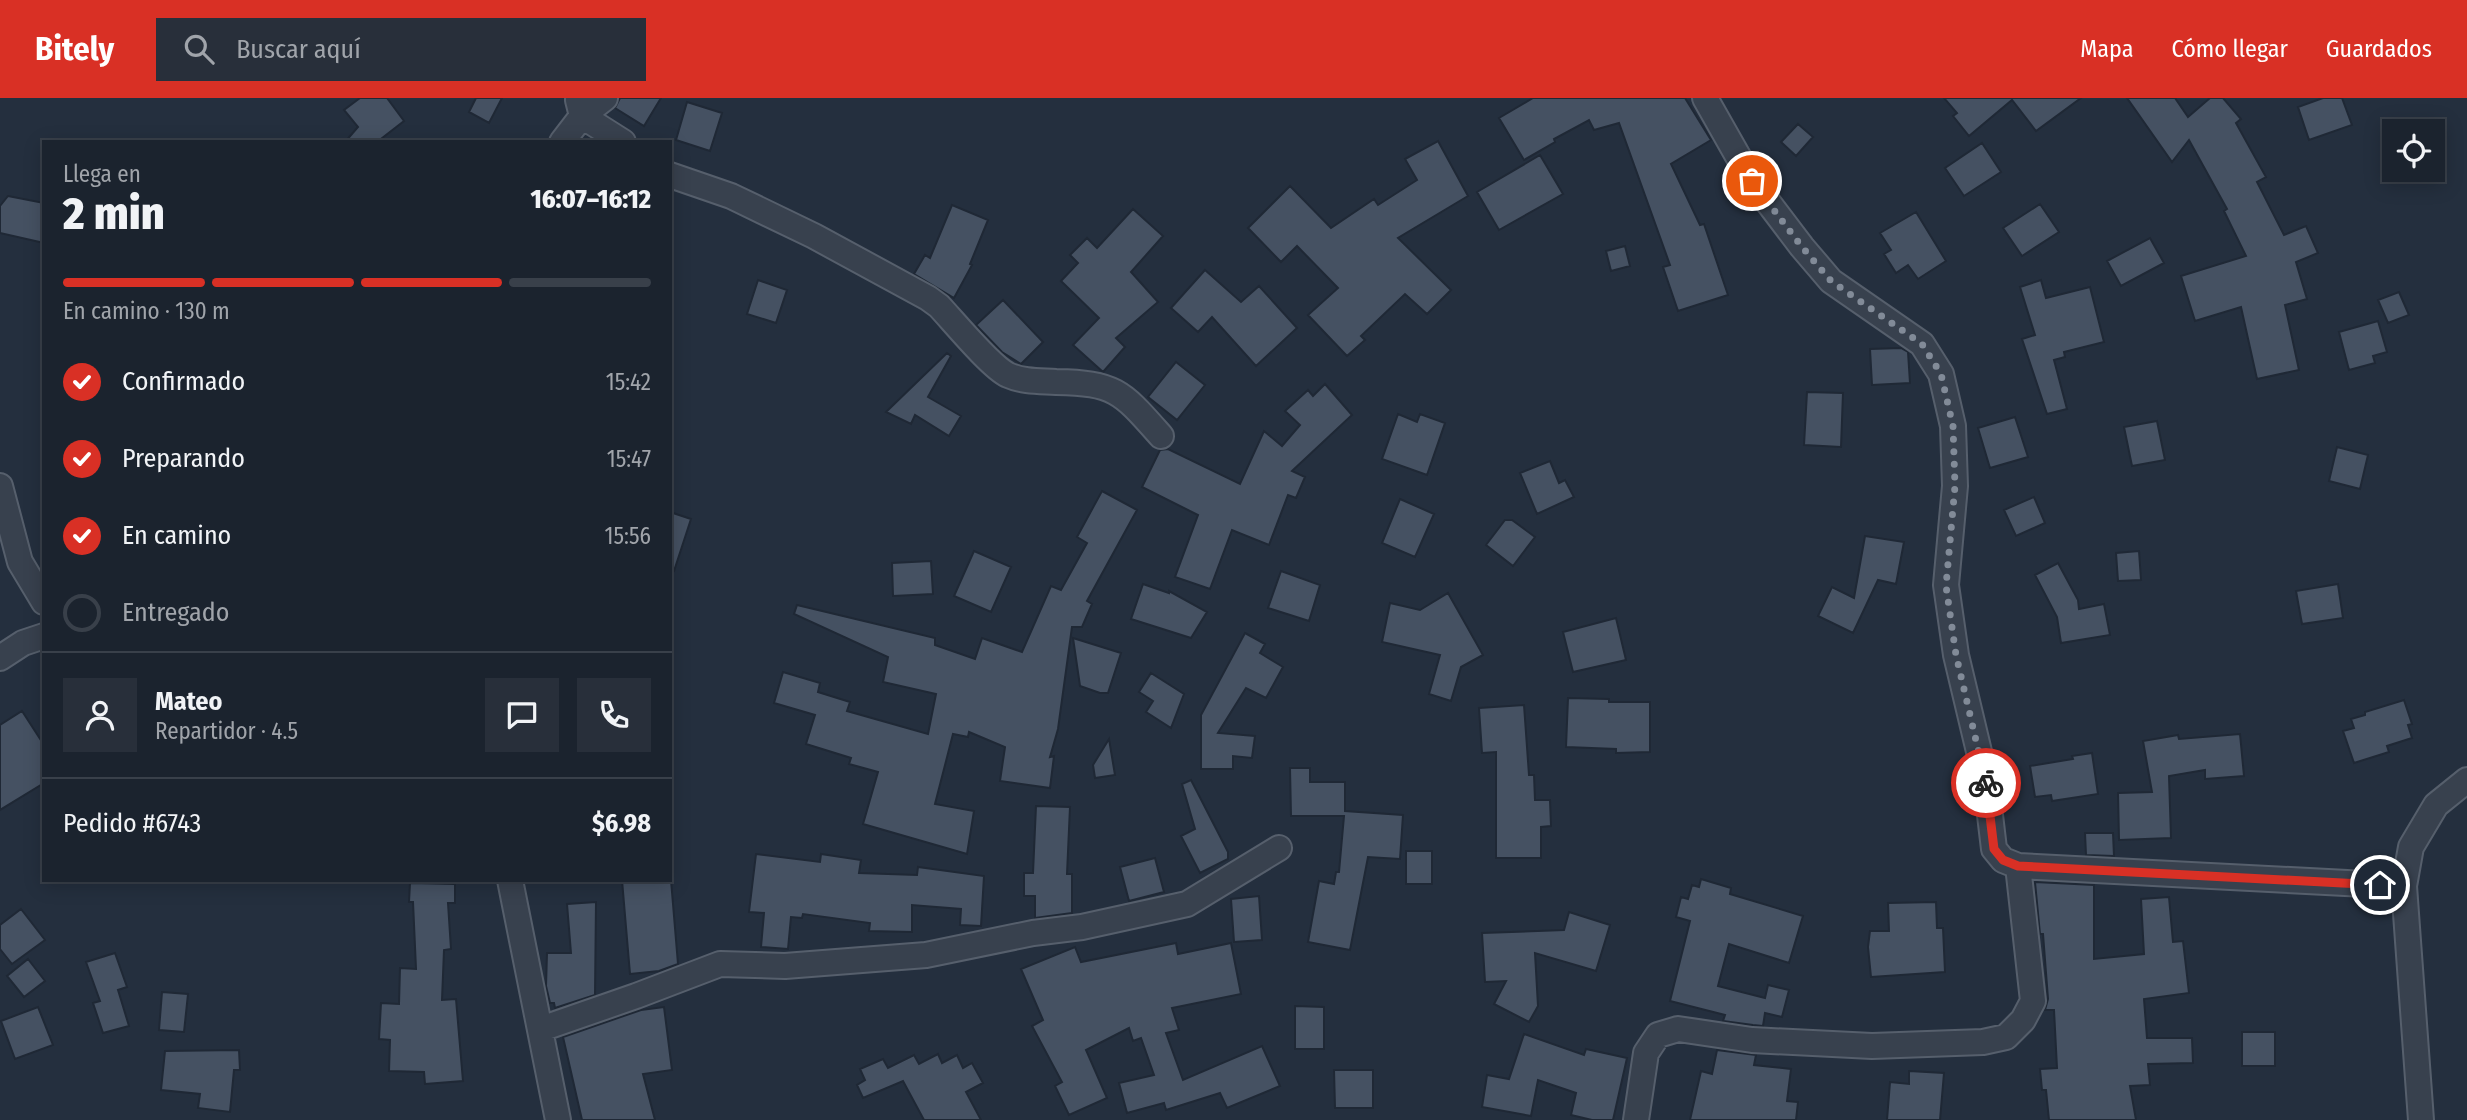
<!DOCTYPE html>
<html lang="es">
<meta charset="utf-8">
<style>
:root{--surface:#1b232e;--page:#282f3a;--text:#f1f3f6;--muted:#a0a4aa;--line:#39404a;--accent:#d93025}
body{margin:0;font-family:"Fira Sans Condensed",sans-serif;background:var(--page);color:var(--text);height:100vh;display:flex;flex-direction:column;font-size:26px;white-space:nowrap}
*{box-sizing:border-box;margin:0}
p{font-size:23px;color:var(--muted)}
.icon{flex:none;width:38px;height:38px;fill:none;stroke:currentColor;stroke-width:2;stroke-linecap:round;stroke-linejoin:round}
.map{position:relative;flex:1;overflow:hidden}
.side{position:absolute;left:42px;top:42px;width:630px;height:742px;display:flex;flex-direction:column;background:var(--surface);border-radius:0px;box-shadow:0 4px 18px #0003,0 0 0 2px var(--line)}
.side>*{flex:none}
.fabs{position:absolute;left:2382px;top:21px;display:grid;gap:14px}
.fabs a{display:grid;place-items:center;width:63px;height:63px;border-radius:0px;background:var(--surface);box-shadow:0 4px 18px #0003,0 0 0 2px var(--line);font-size:35px}
.pin{position:absolute;display:grid;place-items:center;width:60px;height:60px;color:#fff;margin:-30px;border:4px solid #fff;border-radius:50%;box-shadow:0 2px 7px #0007}
.courier{position:absolute;display:grid;place-items:center;width:70px;height:70px;margin:-35px;border:5px solid #d93025;border-radius:50%;background:#fff;color:#222;box-shadow:0 2px 9px #0007}
.headline em{font-style:normal;font-weight:800}
.headline div{display:flex;flex-direction:column-reverse}
.headline{display:flex;align-items:center;justify-content:space-between;height:119px;padding:0 21px}
h1{font-size:46px;font-weight:800;line-height:52px}
.bar{display:grid;grid-template-columns:repeat(4,1fr);gap:10px 7px;align-content:center;height:84px;padding:0 21px}
.bar i{height:9px;border-radius:5px;background:var(--line)}
.bar .active{background:var(--accent)}
.bar p{grid-column:span 4}
.line{display:flex;align-items:center;gap:18px;padding:0 21px;border-top:2px solid var(--line)}
.line div{flex:1}
.round{display:grid;place-items:center;flex:none;width:74px;height:74px;border-radius:0px;background:var(--page)}
ol{padding:0 21px;list-style:none}
li{display:flex;align-items:center;gap:21px;height:77px}
li p{margin-inline-start:auto}
li .icon{padding:7px;border-radius:50%;background:var(--accent);color:#fff;stroke-width:4}
li:last-child{color:var(--muted)}
li i{width:38px;height:38px;border:4px solid var(--line);border-radius:50%}
header{display:flex;align-items:center;gap:42px;box-sizing:border-box;height:98px;padding:0 35px;background:var(--accent);color:#fff}
header strong{font-size:33px}
nav{display:flex;gap:38px;margin-inline-start:auto;font-size:24px}
.search{width:490px;height:63px;background:var(--page);display:flex;align-items:center;gap:18px;box-sizing:border-box;padding:0 24px;border-radius:0px;color:var(--muted);font-size:26px}
.map>svg:first-child{display:block}
</style>
<header>
<strong>Bitely</strong>
<div class="search"><svg class="icon" aria-label="search" viewBox="0 0 24 24"><circle cx="10" cy="10" r="6"/><path d="M15 15l6 6"/></svg>Buscar aquí</div>
<nav><a>Mapa</a><a>Cómo llegar</a><a>Guardados</a></nav>
</header>
<div class="map">
<svg width="2467" height="1022" viewBox="0 0 2467 1022">
<rect width="100%" height="100%" fill="#242f3e"/>
<!-- building -->
<path fill="#455162" stroke="#1f2835" stroke-width="2" d="M360 0H387L404 23 377 44H345L358 29 344 12Z
M476 0H502L489 25 469 14Z
M620 0H661L644 28 615 10Z
M1533 0H1685L1711 42 1671 66 1700 127 1704 126 1728 197 1678 213 1663 169 1670 167 1619 25 1594 32 1589 22 1554 41 1555 44 1524 62 1499 20Z
M1944 0H2081L2036 33 2012 2 1969 38 1953 18 1957 15Z
M2127 0H2175L2188 19 2210 0H2223L2241 21 2236 25 2266 79 2257 84 2284 137 2306 128 2318 155 2296 164 2307 201 2285 207 2299 272 2257 281 2241 209 2195 223 2181 178 2246 158 2224 113 2227 111 2189 42 2172 64Z
M2323 0H2342L2352 27 2309 42 2298 9Z
M687 4 722 15 710 53 676 42Z
M1798 26 1813 39 1796 58 1781 44Z
M1438 43 1468 98 1398 140 1451 192 1427 216 1405 196 1361 238 1365 242 1347 258 1308 217 1338 190 1297 148 1281 164 1248 130 1290 88 1331 130 1374 101 1378 107 1417 82 1405 61Z
M1982 45 2001 74 1964 98 1945 70Z
M1540 57 1563 96 1499 132 1477 94Z
M8 98 44 105V145L0 135V108Z
M2040 106 2059 134 2022 158 2003 130Z
M952 107 988 122 970 166 972 167 954 200 914 176 925 157 930 160Z
M1133 111 1163 138 1131 174 1158 204 1116 240 1125 249 1103 274 1073 247 1099 220 1061 183 1078 165 1070 157 1087 140 1097 150Z
M1916 114 1946 163 1918 181 1908 167 1896 175 1884 156 1891 152 1880 135Z
M2150 140 2164 165 2121 188 2107 163Z
M1625 148 1630 168 1611 173 1606 153Z
M1205 172 1241 204 1259 188 1297 230 1256 268 1212 219 1198 234 1171 210Z
M758 182 787 192 776 225 747 216Z
M2041 182 2046 200 2090 189 2104 244 2064 254 2065 259 2054 262 2067 311 2047 316 2022 241 2035 237 2020 189Z
M2399 194 2409 217 2388 225 2378 202Z
M1003 202 1043 244 1021 266 1002 254 976 227Z
M2378 223 2387 254 2373 258 2375 265 2349 272 2339 234Z
M1901 250 1908 254 1910 285 1872 287 1870 251Z
M947 255 951 258 928 299 961 318 949 338 915 317 911 326 886 314Z
M1176 264 1205 287 1177 322 1148 299Z
M1325 286 1352 317 1292 373 1305 379 1296 400 1288 397 1269 447 1232 432 1210 491 1175 479 1198 417 1142 389 1160 352 1168 351 1240 386 1264 333 1282 348 1300 327 1285 313 1308 292 1313 298Z
M1807 294 1843 295 1841 349 1804 347Z
M1398 316 1417 324 1420 316 1445 325 1427 377 1382 361Z
M2015 319 2028 359 1990 370 1978 330Z
M2157 323 2165 362 2132 368 2124 329Z
M2337 349 2368 357 2360 391 2329 383Z
M1550 363 1559 385 1565 382 1574 399 1537 416 1520 375Z
M1102 393 1137 412 1087 503 1092 506 1082 529H1072L1058 631 1050 659 1054 658 1050 690 1000 683 1005 649 969 634 968 639 953 636 935 706 974 713 967 756 863 726 878 674 849 666 851 660 806 646 815 617 774 605 783 574 820 585 818 594 850 604 847 613 928 636 936 596 883 584 888 559 794 516 797 507 935 540V547L975 561 982 540 1022 554 1051 488 1061 492 1087 445 1077 439Z
M2034 399 2045 425 2016 438 2004 412Z
M1400 401 1434 416 1415 459 1382 445Z
M670 414 691 421 674 473 670 472Z
M1505 422H1512L1535 439 1513 468 1486 447Z
M1865 438 1904 444 1896 486 1878 482 1853 535 1818 518 1832 489 1854 500Z
M974 453 1011 469 991 514 954 498Z
M2139 453 2141 482 2118 483 2116 455Z
M931 463 933 496 893 498 892 465Z
M2058 465 2078 502 2079 511 2104 506 2110 537 2061 545 2057 519 2035 477Z
M1281 473 1320 487 1309 523 1268 510Z
M1143 486 1169 495V493L1207 514 1191 540 1131 521Z
M2338 486 2343 520 2302 526 2296 493Z
M1448 495 1483 557 1461 569 1451 603 1429 596 1440 557 1382 544 1390 505 1420 512Z
M1616 520 1626 562 1573 574 1563 534Z
M1245 535 1265 546 1260 555 1283 569 1266 600 1246 590 1218 635 1255 638 1252 660 1233 658V671H1201V617Z
M1073 540 1121 555 1108 595H1100L1080 588Z
M1151 575 1184 596 1171 630 1146 614 1153 603 1139 594Z
M1568 600 1609 601V604H1650V654L1616 655V651L1566 649Z
M2404 602 2412 626 2408 627 2412 640 2387 648 2389 654 2354 665 2343 633 2354 630 2351 621 2365 617V614Z
M1524 607 1529 677H1534L1535 702H1550L1551 728 1541 729V760H1496V654L1482 655 1479 610Z
M22 613 44 647V685L0 712V627Z
M2240 636 2244 678 2205 681V672L2169 678 2171 740 2119 742 2118 695 2152 694 2143 643 2178 637 2179 641Z
M1109 641 1115 677 1095 680 1093 667Z
M2092 655 2098 696 2052 703 2051 697 2035 699 2030 668 2073 661 2072 658Z
M1290 670H1310V684H1345V713L1403 717 1400 761 1368 759 1350 852 1308 844 1319 783 1334 786 1336 774H1339L1344 718H1291Z
M1191 682 1228 754V761L1200 775 1181 738 1195 731 1182 686Z
M1036 708 1070 709 1067 776H1072V815L1035 820V798H1024V775H1033Z
M2085 735H2113L2114 758 2086 757Z
M1406 753H1432V786H1406Z
M756 756 820 764 821 756 861 762 859 775 917 777 918 769 984 778 981 828 960 827 961 811 912 807V834L869 833 870 825 803 816 802 820 791 819 788 851 761 849 764 815 749 814Z
M1155 760 1164 794 1129 803 1120 769Z
M1701 781 1731 790 1730 796 1803 818 1789 865 1729 846 1718 888 1765 900 1768 887 1789 892 1782 919 1765 915 1763 928 1753 927 1723 923 1725 917 1670 903 1690 823 1676 819 1681 799 1688 801 1692 787 1699 789Z
M622 782H671L678 866 659 873 630 876Z
M2035 784 2094 787V861L2144 856 2141 801 2169 799 2173 844 2183 843 2189 895 2144 901 2147 940H2192L2193 965 2148 966 2150 987 2130 988 2136 1022H2049L2046 992H2042L2040 971 2057 970 2054 912H2045L2048 901 2043 836H2040Z
M410 785 455 786V805H448L451 851 444 852 442 902 456 901 463 983 425 986 424 974 389 973 390 942 379 941 381 905 399 906 400 870 416 871 413 804H409Z
M1259 798 1262 842 1234 844 1231 801Z
M596 804 595 897 555 910 554 905H550L546 888 547 855H571L567 806Z
M1936 804 1937 830H1943L1945 874 1871 879 1868 849 1870 833H1889L1888 805Z
M21 811 45 842 12 866 0 851V827Z
M1569 814 1610 827 1596 873 1535 855 1538 908 1529 924 1494 906 1506 883 1485 884 1482 835 1564 832Z
M1176 845 1178 856 1231 845 1241 896 1172 910 1179 932 1166 935 1183 982 1262 948 1280 988 1227 1010 1220 995 1166 1012 1164 1005 1127 1015 1119 985 1154 977 1141 940 1133 943 1129 930 1086 952 1107 1000 1069 1017 1055 988 1062 984 1032 928 1043 922 1021 871 1075 849 1081 864Z
M115 855 127 889 118 892 129 928 103 935 93 905 100 903 86 864Z
M28 861 45 883 24 899 7 878Z
M162 894 188 896 184 934 159 932Z
M1295 908 1324 909V951H1295Z
M38 909 53 947 15 961 1 923Z
M664 909 672 972 643 976 655 1022H582L563 939 641 912Z
M2242 934H2275V968H2242Z
M1524 936 1584 957 1586 951 1627 960 1613 1022H1592L1571 1017 1576 995 1538 982 1531 1018 1482 1009 1487 977 1509 981Z
M239 952 240 972H234L230 1014 198 1010 200 996 161 992 165 953Z
M1717 952 1756 957 1754 967 1791 971 1787 1003 1798 1004 1796 1022H1690L1701 973 1712 976Z
M938 956 942 965 957 957 963 970 972 965 983 985 966 994 981 1022H924L903 983 863 1000 857 987 865 982 860 971 883 961 888 970 914 957 919 966Z
M1334 972H1373V1010H1335Z
M1909 973 1944 975 1940 1022H1887L1890 984 1909 986Z"/>
<g fill="none" stroke-linecap="round" stroke-linejoin="round">
<!-- street casing -->
<g stroke="#565f6c" stroke-width="28">
<path id="street" d="M605 0 582 18 623 44
M1705 0 1752 83 1802 149 1831 183 1922 246 1941 276 1953 328 1955 388 1946 487 1956 557 1986 683 1994 751 2003 762 2018 768 2404 788
M562 44 582 18 578 2
M670 77 731 98 814 138 928 200 939 208C954 224 991 269 1008 277 1024 284 1039 283 1056 284 1116 285 1122 294 1161 338
M0 388 20 464 44 504
M0 560 23 545 44 538
M510 782 558 1022
M541 931 636 898 720 866 785 868 926 857 1033 835 1082 829 1187 806 1279 750
M1636 1022 1646 955 1658 937 1678 931 1752 942 1872 948 1983 944 2006 939 2023 922 2033 903 2018 768
M2421 1022 2404 788 2411 749 2436 707 2467 682"/>
</g>
<!-- street -->
<use href="#street" stroke="#38414e" stroke-width="24"/>
</g>
<g fill="none" stroke-linecap="round" stroke-linejoin="round">
<!-- done -->
<path stroke="#828b98" stroke-width="7" stroke-dasharray="0 12.6" d="M1752 83 1802 149 1831 183 1922 246 1941 276 1953 328 1955 388 1946 488 1956 557 1986 685"/>
<!-- route -->
<path stroke="#d93025" stroke-width="9" d="M1986 685 1994 751 2003 762 2018 768 2380 787"/>
</g>
</svg>
<div class="fabs">
<a><svg class="icon" aria-label="locate" viewBox="0 0 24 24"><circle cx="12" cy="12" r="6"/><path d="M12 2v4M12 18v4M2 12h4M18 12h4"/></svg></a>
</div>
<div class="pin" style="left:1752px;top:83px;background:#ea580c"><svg class="icon" aria-label="bag" viewBox="0 0 24 24"><path d="M5 8h14l-1 12H6zM9 8a3 3 0 0 1 6 0"/></svg></div>
<div class="pin" style="left:2380px;top:787px;background:#1f2937"><svg class="icon" aria-label="home" viewBox="0 0 24 24"><path d="M3 11l9-7 9 7M6 9v11h12V9"/></svg></div>
<div class="courier" style="left:1986px;top:685px"><svg class="icon" aria-label="bike" viewBox="0 0 24 24"><circle cx="6" cy="16" r="4"/><circle cx="18" cy="16" r="4"/><path d="M6 16l4-8h5l3 8M10 8l3 8H6M13 5h3"/></svg></div>
<section class="side">
<div class="headline"><div><h1>2 min</h1><p>Llega en</p></div><em>16:07–16:12</em></div>
<div class="bar"><i class="active"></i><i class="active"></i><i class="active"></i><i></i><p>En camino · 130 m</p></div>
<ol>
<li><svg class="icon" aria-label="check" viewBox="0 0 24 24"><path d="M5 12l5 5 9-10"/></svg>Confirmado<p>15:42</p></li>
<li><svg class="icon" aria-label="check" viewBox="0 0 24 24"><path d="M5 12l5 5 9-10"/></svg>Preparando<p>15:47</p></li>
<li><svg class="icon" aria-label="check" viewBox="0 0 24 24"><path d="M5 12l5 5 9-10"/></svg>En camino<p>15:56</p></li>
<li><i></i>Entregado</li>
</ol>
<div class="line" style="height:126px"><a class="round"><svg class="icon" aria-label="person" viewBox="0 0 24 24"><circle cx="12" cy="8" r="4"/><path d="M4 21q1-7 8-7t8 7"/></svg></a><div><b>Mateo</b><p>Repartidor · 4.5</p></div><a class="round"><svg class="icon" aria-label="chat" viewBox="0 0 24 24"><path d="M4 5h16v11H9l-5 4z"/></svg></a><a class="round"><svg class="icon" aria-label="phone" viewBox="0 0 24 24"><path d="M5 4h4l2 5-3 2q2 4 5 5l2-3 5 2v4C11 20 4 13 5 4z"/></svg></a></div>
<div class="line" style="height:91px"><div>Pedido #6743</div><b>$6.98</b></div>
</section>
</div>
